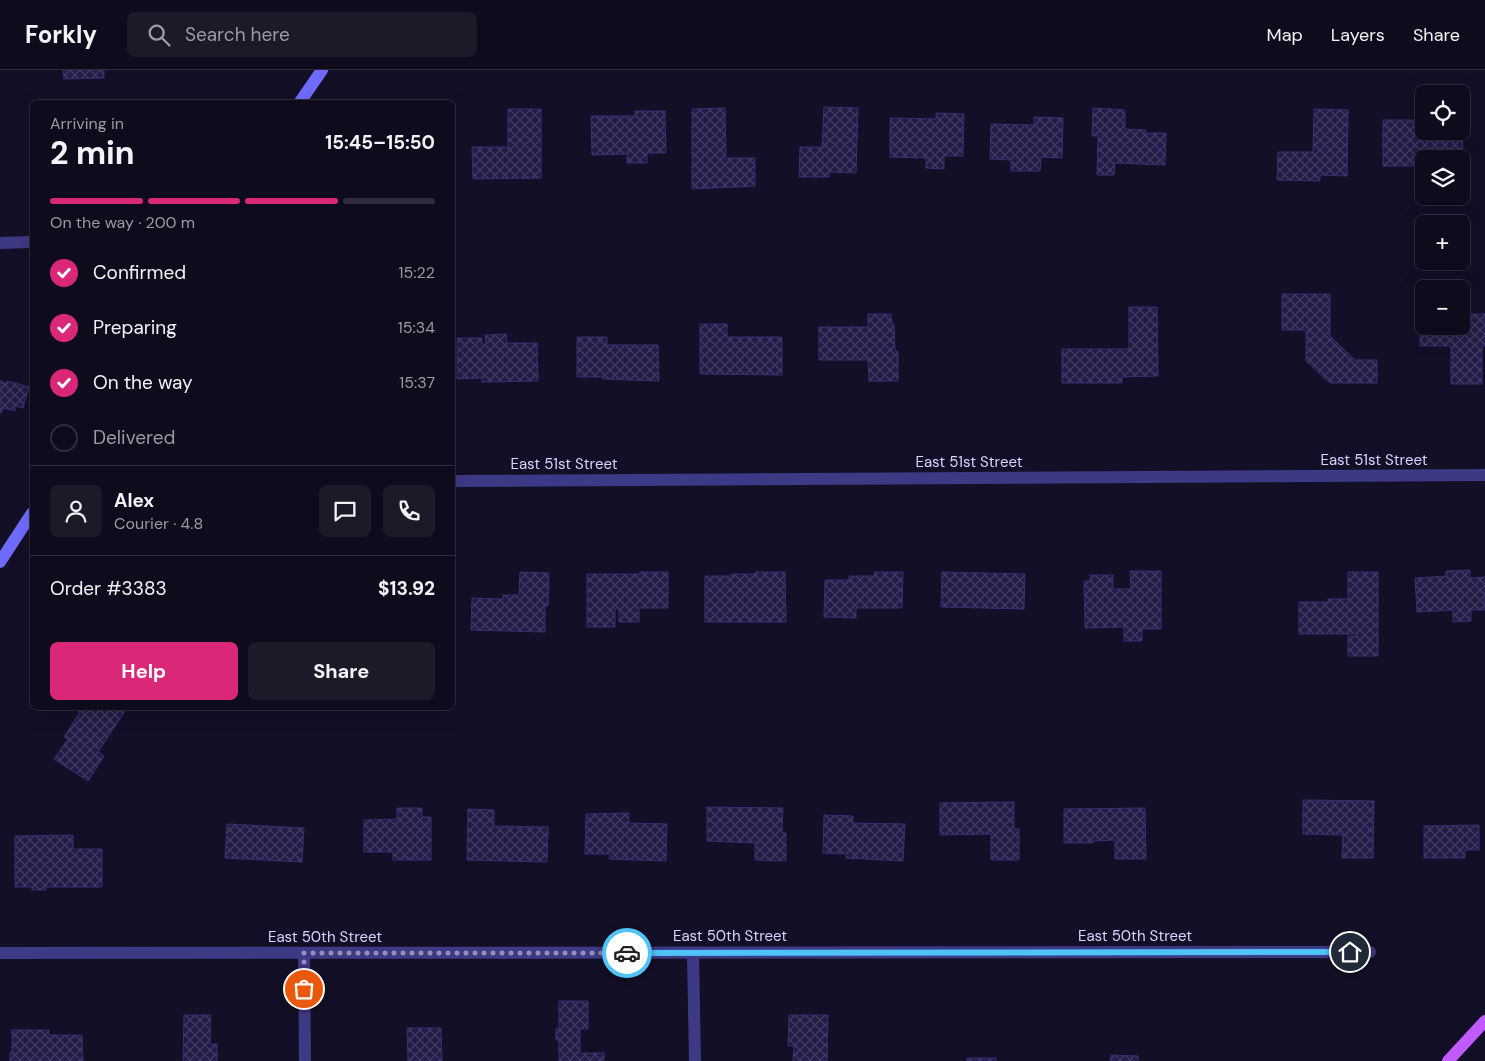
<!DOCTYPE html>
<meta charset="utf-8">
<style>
:root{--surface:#0e0b1c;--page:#1c1929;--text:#f1f3f6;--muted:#9b9ba3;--line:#2e2b3b;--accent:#db2777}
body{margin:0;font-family:"DM Sans",sans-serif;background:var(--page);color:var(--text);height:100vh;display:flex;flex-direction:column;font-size:19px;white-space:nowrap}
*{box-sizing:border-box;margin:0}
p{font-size:16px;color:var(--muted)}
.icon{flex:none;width:28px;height:28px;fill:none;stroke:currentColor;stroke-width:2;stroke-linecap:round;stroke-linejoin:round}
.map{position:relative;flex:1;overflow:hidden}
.drawer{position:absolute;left:30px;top:30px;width:425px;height:610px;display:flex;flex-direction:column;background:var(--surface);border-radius:8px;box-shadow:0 5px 20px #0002,0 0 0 1px var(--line)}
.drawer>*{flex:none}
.controls{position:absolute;left:1415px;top:15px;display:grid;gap:10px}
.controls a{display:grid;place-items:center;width:55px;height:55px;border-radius:8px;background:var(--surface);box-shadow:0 5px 20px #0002,0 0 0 1px var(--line);font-size:25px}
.pin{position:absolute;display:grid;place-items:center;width:42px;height:42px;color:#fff;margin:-21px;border:2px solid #fff;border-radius:50%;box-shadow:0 1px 5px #0007}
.courier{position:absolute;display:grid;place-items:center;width:50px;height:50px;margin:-25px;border:4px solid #4fc3f7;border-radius:50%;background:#fff;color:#222;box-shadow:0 1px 6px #0007}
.summary em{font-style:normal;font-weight:700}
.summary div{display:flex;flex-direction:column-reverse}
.summary{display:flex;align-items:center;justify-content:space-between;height:85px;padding:0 20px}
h1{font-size:32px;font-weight:700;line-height:38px}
.bar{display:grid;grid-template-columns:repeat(4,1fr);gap:8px 5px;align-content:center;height:60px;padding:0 20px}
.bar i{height:6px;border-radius:4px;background:var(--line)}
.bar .selected{background:var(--accent)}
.bar p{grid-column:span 4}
.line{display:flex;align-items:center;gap:12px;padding:0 20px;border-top:1px solid var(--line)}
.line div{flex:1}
.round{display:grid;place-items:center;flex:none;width:52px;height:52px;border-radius:8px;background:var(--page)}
ol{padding:0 20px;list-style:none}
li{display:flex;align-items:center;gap:15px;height:55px}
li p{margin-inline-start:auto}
li .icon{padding:5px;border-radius:50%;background:var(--accent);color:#fff;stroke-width:4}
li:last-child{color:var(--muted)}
li i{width:28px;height:28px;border:2px solid var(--line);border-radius:50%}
.action{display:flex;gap:10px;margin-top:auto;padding:10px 20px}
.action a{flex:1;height:58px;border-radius:8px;background:var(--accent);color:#fff;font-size:20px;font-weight:700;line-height:58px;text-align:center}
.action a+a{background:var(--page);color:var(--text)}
header{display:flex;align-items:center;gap:30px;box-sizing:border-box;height:70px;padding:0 25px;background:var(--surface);border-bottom:1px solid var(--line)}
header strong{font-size:24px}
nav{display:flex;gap:28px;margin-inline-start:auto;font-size:18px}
.search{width:350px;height:45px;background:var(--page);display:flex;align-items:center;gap:12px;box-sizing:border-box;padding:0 18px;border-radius:8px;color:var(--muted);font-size:19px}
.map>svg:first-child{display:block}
</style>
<header>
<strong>Forkly</strong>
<div class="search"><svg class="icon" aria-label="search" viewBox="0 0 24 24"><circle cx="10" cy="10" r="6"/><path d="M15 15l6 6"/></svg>Search here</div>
<nav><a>Map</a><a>Layers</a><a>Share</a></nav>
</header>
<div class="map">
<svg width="1485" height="991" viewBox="0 0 1485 991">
<defs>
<pattern id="building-cross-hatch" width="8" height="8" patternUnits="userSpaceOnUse" patternTransform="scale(1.25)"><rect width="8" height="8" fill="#241b47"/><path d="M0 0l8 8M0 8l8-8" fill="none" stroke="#433b63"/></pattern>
</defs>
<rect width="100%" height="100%" fill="#130f26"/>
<!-- building -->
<path fill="url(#building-cross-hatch)" stroke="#3b2d73" d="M63 0H104V8L64 9Z
M824 37 858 38 856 103 829 102V107H799L800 77H822Z
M725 38 726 88H755V116L692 119V39Z
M1093 38 1125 40V59L1146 60V63H1166L1165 95 1115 93 1114 105H1097L1098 66H1092Z
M508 39H541V108L473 109 472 77H508Z
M1314 39 1348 40 1347 106 1320 105V111L1277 110 1278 82H1313Z
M635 41H665L666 83H647V93H627V84L592 85 591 46H635Z
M936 43 964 44 963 86H944V99L926 98V88L890 87V48L936 49Z
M1034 47 1063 48 1062 88 1041 87 1040 101H1011V90L990 89 991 54 1034 55Z
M1383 50H1419L1418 59H1424V61H1461L1463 59 1462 96 1461 89H1424V96H1383Z
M1282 224H1330V266L1355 290H1377V313H1330L1306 291V260H1282Z
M1129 237H1157L1158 306 1122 307V313H1062V279H1129Z
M868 244H891L892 254H894L895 281H898V311H869L868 290H819V257H868Z
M1420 244H1424V256H1461V244H1485V276H1482V314H1451V276H1420Z
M700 254H727V267H782V305L700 304Z
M506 264 507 273H537L538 311 482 312V308L457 309V268H482V274H486L485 265Z
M577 267H607V275H658L659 311 602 309V307H577Z
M0 310 6 314 7 311 29 317 23 338 16 336 15 341 4 338 0 344Z
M1470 500V508L1485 507V540H1471V551L1453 552V540L1417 542 1415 508 1446 506V501Z
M1130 501H1161V559H1142V571H1124V557L1085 558 1084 511H1090V505H1113V519H1131Z
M520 502 549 503 548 536H545V562L471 560 472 528 503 529V525H519Z
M640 502H668V538H639V552H619V539H615V557H587V504H640Z
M755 502H785L786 552H705V506H731V504H755Z
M874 502H903L902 538H856V548L824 547 825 510H849V506H874Z
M942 502 1025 504 1024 539 941 537Z
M1348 502H1378V586H1348V566H1356V564H1299V532H1328V529H1348Z
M81 638H127L98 682 104 686 88 711 54 689 68 669 64 667 80 642 78 641Z
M1303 730 1374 731 1373 788H1342L1343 765 1303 764Z
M1014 732V759H1019V790H991V764L940 765V733Z
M707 737 783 738 782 763H786V791L755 790V773L707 771Z
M397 738H422V747H431V790H393V782H364V750L397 749Z
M1145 738 1146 789H1115V770L1093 771V773H1064V739Z
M468 739 494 740V756L548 757 547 792 467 790Z
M629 743V753L667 754 666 791 609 789 610 784H585L586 744Z
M824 745 853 746V753L905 754 903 791 846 788V784L823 783Z
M227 754 304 758 302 792 225 788Z
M1479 755V780H1465V788H1424V756Z
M73 765V779H102V817H46V820H32V817H15V766Z
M559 931H588V959H580V983H604V991H559V970H556V958H559Z
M184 945H211L210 974H217V991H183Z
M789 945H828L827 991H793L794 976H788Z
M407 958H441L442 991H408Z
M12 960H49V965H82L83 991H10V982H12Z
M1111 985 1138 986V991H1110Z
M967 988H996V991H967Z"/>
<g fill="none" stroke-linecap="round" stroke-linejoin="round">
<!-- minor -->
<path stroke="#3d3a85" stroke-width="12" d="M452 411 1485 405
M0 883 1370 882
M304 883 305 991
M693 883 695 991"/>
<!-- tertiary -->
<path stroke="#3d3a85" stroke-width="12" d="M0 173 32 172"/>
<!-- secondary -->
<path stroke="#6f6bff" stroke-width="12" d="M300 32 322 0
M0 492 32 443"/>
<!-- primary -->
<path stroke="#c25bff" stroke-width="12" d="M1448 991 1485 951"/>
</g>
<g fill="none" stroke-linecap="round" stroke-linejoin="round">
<!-- done -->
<path stroke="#948fb3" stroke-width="5" stroke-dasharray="0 9" d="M304 919V883H627"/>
<!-- route -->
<path stroke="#4fc3f7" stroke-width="6" d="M627 883 1350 882"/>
</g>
<g text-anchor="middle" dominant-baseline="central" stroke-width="5" stroke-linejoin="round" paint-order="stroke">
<!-- street labels -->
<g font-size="15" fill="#d9d4ff" stroke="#130f26">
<text x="1374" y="390">East 51st Street</text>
<text x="969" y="392">East 51st Street</text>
<text x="564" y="394">East 51st Street</text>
<text x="730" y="866">East 50th Street</text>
<text x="1135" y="866">East 50th Street</text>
<text x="325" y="867">East 50th Street</text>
</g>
</g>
</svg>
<div class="controls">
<a><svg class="icon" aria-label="locate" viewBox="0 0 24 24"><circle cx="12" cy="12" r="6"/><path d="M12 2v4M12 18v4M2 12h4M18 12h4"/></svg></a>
<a><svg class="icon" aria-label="layers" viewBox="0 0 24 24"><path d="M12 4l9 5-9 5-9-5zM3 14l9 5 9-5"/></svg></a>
<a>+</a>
<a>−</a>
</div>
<div class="pin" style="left:304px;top:919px;background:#ea580c"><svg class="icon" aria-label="bag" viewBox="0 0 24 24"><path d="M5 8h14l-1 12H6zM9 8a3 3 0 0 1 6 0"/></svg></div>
<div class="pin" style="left:1350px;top:882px;background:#1f2937"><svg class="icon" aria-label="home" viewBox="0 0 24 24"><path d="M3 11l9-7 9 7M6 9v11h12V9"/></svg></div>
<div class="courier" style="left:627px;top:883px"><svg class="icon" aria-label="car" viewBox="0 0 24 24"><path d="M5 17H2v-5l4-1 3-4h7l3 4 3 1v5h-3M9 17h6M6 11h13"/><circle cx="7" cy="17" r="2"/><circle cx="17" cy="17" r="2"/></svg></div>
<section class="drawer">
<div class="summary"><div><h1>2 min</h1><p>Arriving in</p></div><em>15:45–15:50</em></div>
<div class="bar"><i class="selected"></i><i class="selected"></i><i class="selected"></i><i></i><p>On the way · 200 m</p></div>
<ol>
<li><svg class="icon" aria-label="check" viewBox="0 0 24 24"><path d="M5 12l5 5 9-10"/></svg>Confirmed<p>15:22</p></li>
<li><svg class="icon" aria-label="check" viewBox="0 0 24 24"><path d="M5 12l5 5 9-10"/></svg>Preparing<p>15:34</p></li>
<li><svg class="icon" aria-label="check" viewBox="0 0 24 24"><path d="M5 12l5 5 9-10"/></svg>On the way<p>15:37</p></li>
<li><i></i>Delivered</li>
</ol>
<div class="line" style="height:90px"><a class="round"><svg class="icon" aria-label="person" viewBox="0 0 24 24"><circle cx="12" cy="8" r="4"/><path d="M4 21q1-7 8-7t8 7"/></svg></a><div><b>Alex</b><p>Courier · 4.8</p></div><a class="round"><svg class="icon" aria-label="chat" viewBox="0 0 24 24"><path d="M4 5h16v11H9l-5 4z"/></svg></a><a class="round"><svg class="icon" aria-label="phone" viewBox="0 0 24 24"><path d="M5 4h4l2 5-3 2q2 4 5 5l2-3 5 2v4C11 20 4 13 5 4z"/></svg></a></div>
<div class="line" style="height:65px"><div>Order #3383</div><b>$13.92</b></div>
<div class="action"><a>Help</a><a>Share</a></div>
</section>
</div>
